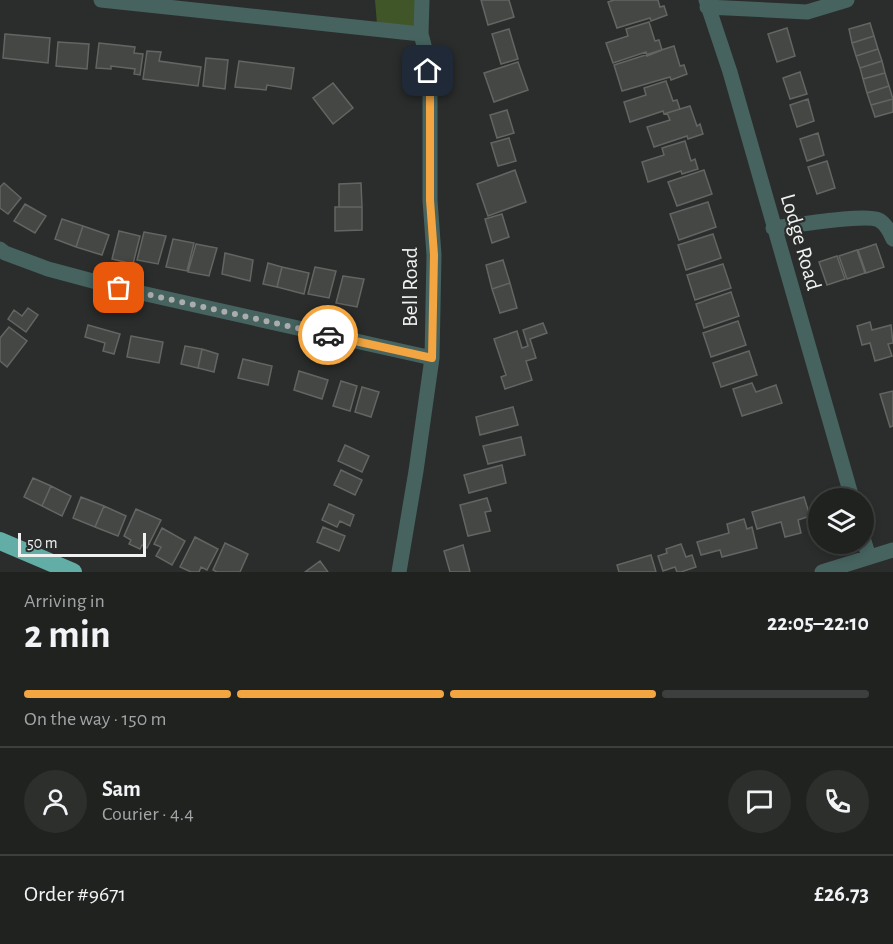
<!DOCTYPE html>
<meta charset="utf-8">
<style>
:root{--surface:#202220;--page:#2d2f2d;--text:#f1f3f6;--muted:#a2a4a5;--line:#3d3f3e;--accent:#f2a541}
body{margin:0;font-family:"Alegreya Sans",sans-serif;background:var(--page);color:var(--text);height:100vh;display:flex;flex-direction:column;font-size:22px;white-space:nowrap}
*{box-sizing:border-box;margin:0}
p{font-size:20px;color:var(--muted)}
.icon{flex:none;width:33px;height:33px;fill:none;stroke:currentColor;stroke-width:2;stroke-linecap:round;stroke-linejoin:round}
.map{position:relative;height:572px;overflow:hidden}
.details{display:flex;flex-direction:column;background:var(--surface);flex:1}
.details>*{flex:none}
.tools{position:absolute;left:808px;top:488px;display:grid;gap:12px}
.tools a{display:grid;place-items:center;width:66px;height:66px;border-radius:50%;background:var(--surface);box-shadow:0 3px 9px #0003,0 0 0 2px var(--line);font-size:30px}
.scale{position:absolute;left:18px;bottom:15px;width:128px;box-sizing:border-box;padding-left:6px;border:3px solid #f0f2f1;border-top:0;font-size:16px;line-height:21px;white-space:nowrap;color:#f0f2f1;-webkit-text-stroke:4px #2a2d2b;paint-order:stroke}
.pin{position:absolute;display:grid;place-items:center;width:51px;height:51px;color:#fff;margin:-26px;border-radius:12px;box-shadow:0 3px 9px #0006}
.courier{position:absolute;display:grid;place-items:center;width:60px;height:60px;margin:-30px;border:4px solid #f2a541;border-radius:50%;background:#fff;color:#222;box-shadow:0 2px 8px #0007}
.head em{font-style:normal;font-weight:600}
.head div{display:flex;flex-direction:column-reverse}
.head{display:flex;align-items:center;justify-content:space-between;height:102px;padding:0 24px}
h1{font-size:39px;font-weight:600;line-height:45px}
.bar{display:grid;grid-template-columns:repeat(4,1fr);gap:9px 6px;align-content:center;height:72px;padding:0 24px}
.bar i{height:8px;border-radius:4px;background:var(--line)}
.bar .active{background:var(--accent)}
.bar p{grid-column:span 4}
.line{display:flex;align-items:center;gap:15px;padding:0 24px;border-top:2px solid var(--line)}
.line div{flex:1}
.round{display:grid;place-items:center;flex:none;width:63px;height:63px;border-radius:32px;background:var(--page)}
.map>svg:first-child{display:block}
</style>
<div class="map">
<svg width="893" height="572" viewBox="0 0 893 572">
<rect width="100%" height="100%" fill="#2a2d2b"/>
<!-- green -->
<path fill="#415628" d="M375 0H417V27L377 24Z"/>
<!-- building -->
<path fill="#454745" stroke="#636563" stroke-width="1.5" d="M481 0H509L514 17 488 25Z
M614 0H658L660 7 664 6 667 15 651 21 650 18 617 28 608 2Z
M649 22 655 41 659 40 662 50 647 56 646 52 613 63 606 43 628 36 626 29Z
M870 23 874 36 852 43 849 29Z
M787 28 795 56 777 62 768 34Z
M509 29 518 59 501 64 492 34Z
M5 34 50 38 48 63 3 58Z
M874 36 878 49 856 56 852 43Z
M58 42 89 44 87 69 56 66Z
M99 43 135 47 134 53 143 54 140 75 134 74 135 69 111 66V69L96 68Z
M674 46 680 66 684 65 687 74 671 80 670 77 622 91 614 65Z
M878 49 882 61 860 68 856 56Z
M147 51 161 52 159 61 201 67 198 86 143 79Z
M206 58 228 60 225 89 203 86Z
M239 61 294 68 291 89 267 85 266 90 235 87Z
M882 61 885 73 863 79 860 68Z
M518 62 528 90 494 102 484 73Z
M800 72 807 94 790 99 783 78Z
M885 73 889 86 867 93 863 79Z
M666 81 673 101 677 100 680 109 664 114 663 111 630 122 624 102 646 95 644 88Z
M333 83 353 108 333 124 313 98Z
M889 86 893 99 871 105 867 93Z
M808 99 814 121 797 127 790 105Z
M893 99V112L875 117 871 105Z
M690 106 697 126 700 124 703 134 688 139 687 136 654 147 647 127 670 120 667 113Z
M507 110 514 133 497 138 490 115Z
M818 133 824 155 807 161 800 139Z
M509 138 516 161 498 166 491 143Z
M685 141 691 161 695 159 698 169 682 174 681 171 648 182 642 162 664 155 662 148Z
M827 161 835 188 817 194 808 167Z
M515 170 526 202 488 216 477 184Z
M704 170 712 194 677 206 668 182Z
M4 183 21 198 8 214 0 208V187Z
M361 183 362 207H339V184Z
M708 202 716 227 679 240 670 214Z
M25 204 46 216 35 233 14 221Z
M335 207H362V230L335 231Z
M502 214 509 237 492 243 485 219Z
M62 219 83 226 76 247 55 239Z
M83 226 109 235 102 255 76 247Z
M119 231 140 236 133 264 112 259Z
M144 232 166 236 158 264 137 260Z
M713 234 721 258 686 270 678 245Z
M173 239 194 243 187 271 166 267Z
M196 244 217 248 209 276 188 272Z
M876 244 884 267 866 273 858 250Z
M857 250 865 273 847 279 839 256Z
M225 253 253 260 250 281 222 274Z
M837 256 845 279 827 285 819 262Z
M503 260 510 283 492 289 486 265Z
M268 263 282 267 277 287 263 284Z
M723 264 731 288 695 300 687 275Z
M282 267 309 273 304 294 277 287Z
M315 267 336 271 329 298 308 294Z
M343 276 364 279 357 307 336 303Z
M510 283 517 308 500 313 492 289Z
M731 292 739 316 704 328 696 304Z
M28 308 38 315 26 332 8 319 14 310 22 316Z
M738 321 746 345 711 357 703 333Z
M870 322 872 330 891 325 893 343 888 344 892 356 875 361 870 343 862 345 857 326Z
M543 323 547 333 530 339 536 358 526 361 532 380 505 389 501 377 506 375 494 339 517 331 522 348 528 346 523 330Z
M88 325 120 334 114 354 103 351 105 343 85 337Z
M9 327 27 341 7 367 0 361V338Z
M131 336 163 342 159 363 127 357Z
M185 346 202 349 198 368 181 364Z
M202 349 218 354 214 372 198 368Z
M749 351 757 375 721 387 713 363Z
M243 359 272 366 268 385 238 378Z
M299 371 328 380 322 399 294 390Z
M341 381 357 386 350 411 333 406Z
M752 383 756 392 776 385 782 403 742 416 733 389Z
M362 387 379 392 371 417 355 412Z
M893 391V426L890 427 880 394Z
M513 407 518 425 480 435 476 417Z
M521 437 525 455 488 464 483 446Z
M345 445 369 456 362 472 338 461Z
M502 465 506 483 469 493 464 475Z
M341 470 362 480 355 495 334 485Z
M33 478 51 486 42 506 24 497Z
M51 486 71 496 62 516 42 506Z
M81 497 104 506 95 527 73 518Z
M804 497 810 516 798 520 801 533 785 537 781 522 757 529 752 512Z
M487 498 491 511 485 512 490 531 468 536 460 505Z
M329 504 354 515 350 526 340 521 337 527 322 520Z
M104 506 126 516 118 536 95 527Z
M136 509 161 520 147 548 142 545 140 549 129 544 131 540 124 536Z
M744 519 747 529 752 527 757 548 722 557 720 550 701 555 697 542 729 533 727 524Z
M323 527 345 536 339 551 317 542Z
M162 528 185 541 172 565 156 556 161 547 154 544Z
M195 537 218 549 207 570 201 567 199 572H191L180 567Z
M225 543 248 554 240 572H217L213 570Z
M681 544 686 557 692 555 696 567 681 572H677L675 567 663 571 658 556 667 553 666 549Z
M463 545 470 572H450L444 551Z
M651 555 656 572H619L617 565Z
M320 561 328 572H305Z"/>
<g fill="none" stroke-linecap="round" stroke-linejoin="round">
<!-- street -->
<path stroke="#466360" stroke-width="15" d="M101 0 421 34
M706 0 730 72 852 498
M707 7 807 12 847 0
M773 228C793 226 864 213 879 220 886 224 890 232 893 239
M0 249 5 253 48 269 119 288 432 358
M864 541 869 557
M399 572 416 471 432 358 434 255 430 200V90L426 53 421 34 422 0
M822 572 893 550"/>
<!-- highway -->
<path stroke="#63ada7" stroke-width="18" d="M0 541 73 572"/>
</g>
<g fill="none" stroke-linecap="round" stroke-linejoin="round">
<!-- done -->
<path stroke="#abadac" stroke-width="6" stroke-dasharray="0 10.8" d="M119 288 328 335"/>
<!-- route -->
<path stroke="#f2a541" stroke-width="8" d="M328 335 432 358 434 255 430 200V90L428 71"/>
</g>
<g text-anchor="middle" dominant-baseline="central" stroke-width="4.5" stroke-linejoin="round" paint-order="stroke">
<!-- street labels -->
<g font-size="22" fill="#f0f2f1" stroke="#2a2d2b">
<text transform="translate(801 242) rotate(74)">Lodge Road</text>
<text transform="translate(410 287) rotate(-90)">Bell Road</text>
</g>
</g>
</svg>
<div class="tools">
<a><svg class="icon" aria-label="layers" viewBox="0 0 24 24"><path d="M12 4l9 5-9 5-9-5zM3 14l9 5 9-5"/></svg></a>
</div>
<div class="scale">50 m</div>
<div class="pin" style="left:119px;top:288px;background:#ea580c"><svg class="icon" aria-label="bag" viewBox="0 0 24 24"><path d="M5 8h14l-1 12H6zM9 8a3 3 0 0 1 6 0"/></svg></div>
<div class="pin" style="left:428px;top:71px;background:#1f2937"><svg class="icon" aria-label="home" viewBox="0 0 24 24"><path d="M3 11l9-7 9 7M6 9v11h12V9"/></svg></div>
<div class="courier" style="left:328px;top:335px"><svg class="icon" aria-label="car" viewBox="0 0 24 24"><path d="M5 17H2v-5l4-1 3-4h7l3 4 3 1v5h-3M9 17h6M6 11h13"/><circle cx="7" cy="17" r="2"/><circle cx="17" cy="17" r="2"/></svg></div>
</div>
<section class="details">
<div class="head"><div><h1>2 min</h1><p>Arriving in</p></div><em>22:05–22:10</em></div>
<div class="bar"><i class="active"></i><i class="active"></i><i class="active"></i><i></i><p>On the way · 150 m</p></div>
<div class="line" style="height:108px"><a class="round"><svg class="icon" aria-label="person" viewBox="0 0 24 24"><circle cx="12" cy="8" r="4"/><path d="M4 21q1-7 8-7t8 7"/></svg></a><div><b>Sam</b><p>Courier · 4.4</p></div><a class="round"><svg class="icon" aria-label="chat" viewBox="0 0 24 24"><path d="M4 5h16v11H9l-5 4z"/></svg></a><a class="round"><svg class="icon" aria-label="phone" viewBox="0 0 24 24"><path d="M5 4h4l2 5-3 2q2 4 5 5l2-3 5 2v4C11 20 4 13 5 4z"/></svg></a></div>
<div class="line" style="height:78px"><div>Order #9671</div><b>£26.73</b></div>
</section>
